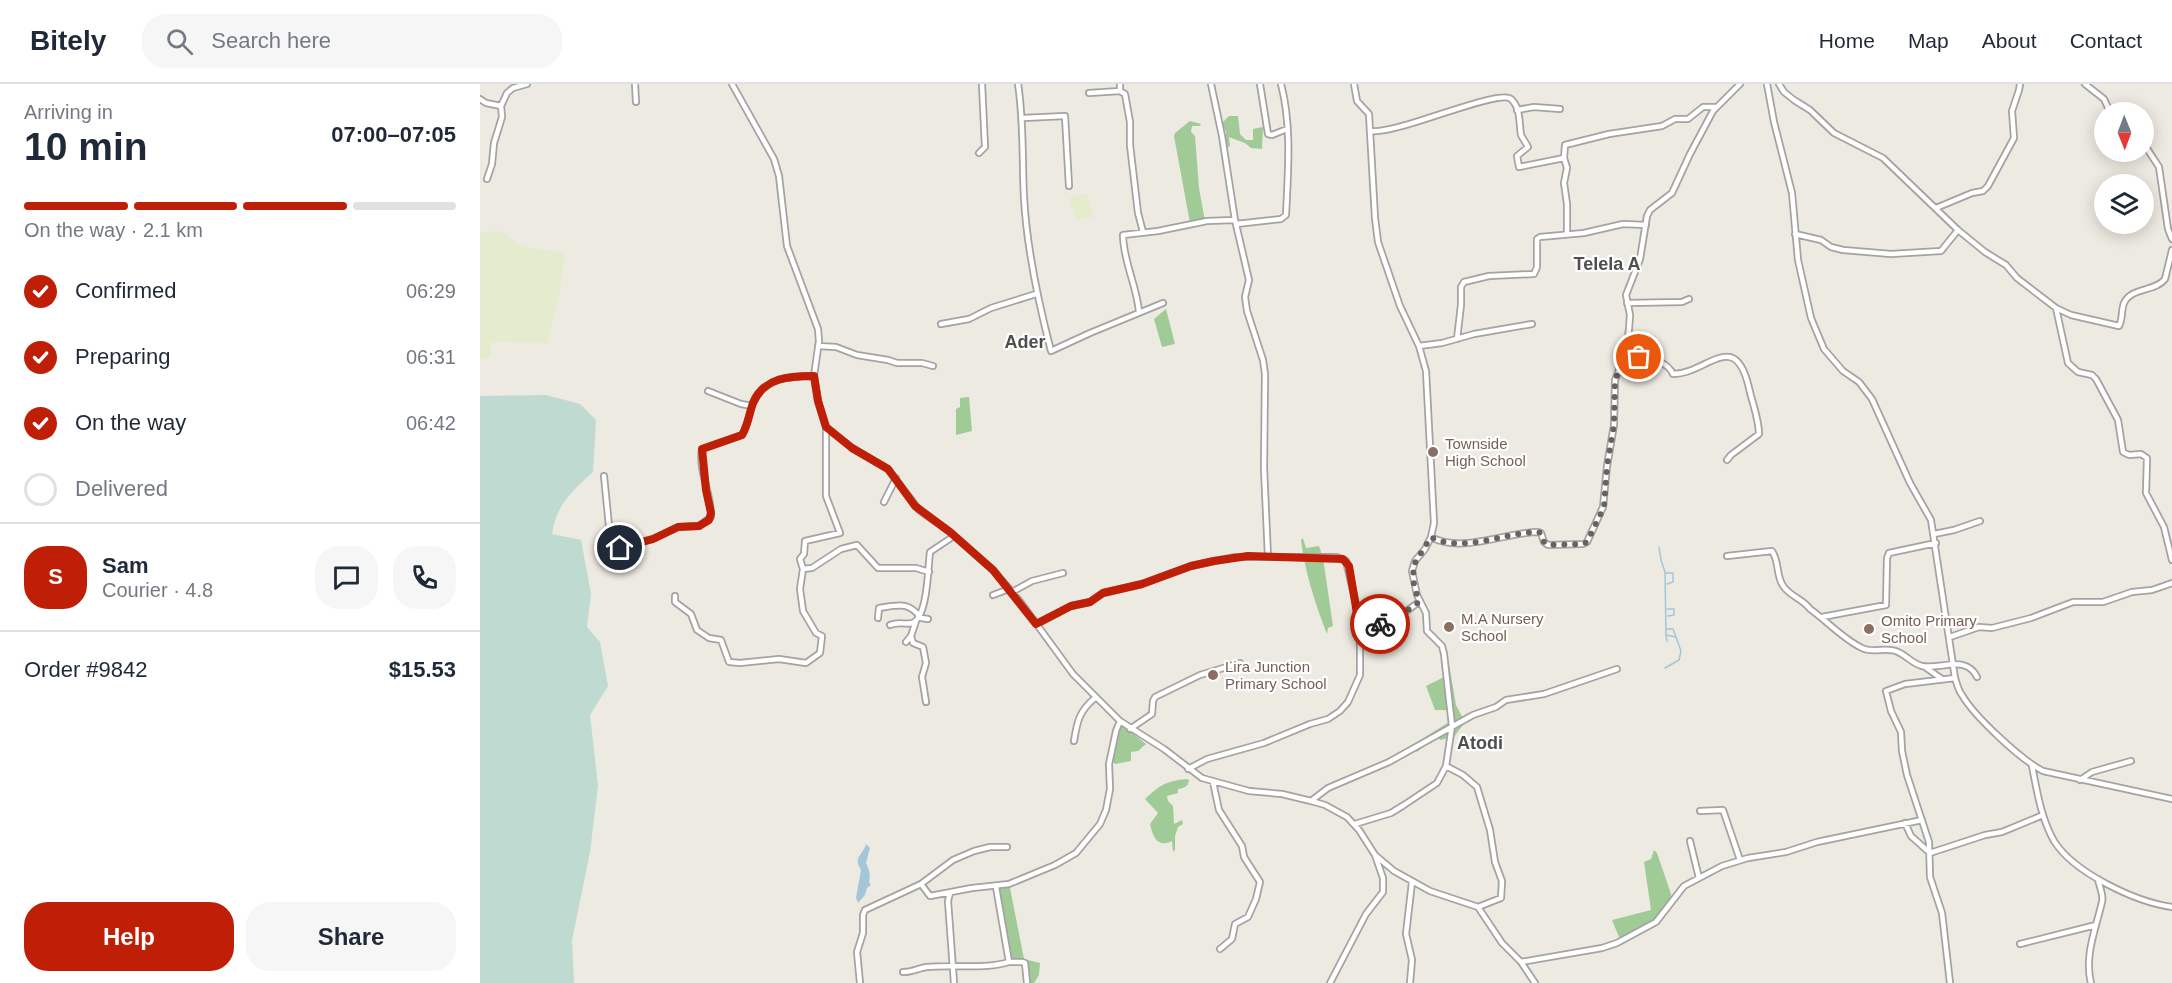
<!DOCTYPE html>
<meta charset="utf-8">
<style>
:root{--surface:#fff;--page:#f6f6f7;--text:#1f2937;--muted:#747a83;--line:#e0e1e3;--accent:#c01f07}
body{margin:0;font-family:Arial,sans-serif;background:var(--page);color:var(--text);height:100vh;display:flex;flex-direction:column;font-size:22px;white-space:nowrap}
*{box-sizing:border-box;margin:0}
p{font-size:20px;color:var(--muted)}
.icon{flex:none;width:33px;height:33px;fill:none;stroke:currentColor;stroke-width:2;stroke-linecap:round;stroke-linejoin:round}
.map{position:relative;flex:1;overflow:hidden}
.side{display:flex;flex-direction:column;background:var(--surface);width:480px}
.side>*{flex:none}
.needle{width:39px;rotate:179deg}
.fabs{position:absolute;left:1614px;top:18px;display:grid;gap:12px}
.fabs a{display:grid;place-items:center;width:60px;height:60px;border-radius:50%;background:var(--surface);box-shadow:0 3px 15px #0003;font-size:30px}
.pin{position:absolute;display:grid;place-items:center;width:51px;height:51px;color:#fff;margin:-26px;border:3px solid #fff;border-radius:50%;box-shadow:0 2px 6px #0007}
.courier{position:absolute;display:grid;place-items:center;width:60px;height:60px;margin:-30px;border:4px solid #c01f07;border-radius:50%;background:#fff;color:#222;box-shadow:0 2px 8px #0007}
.overview em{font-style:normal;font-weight:700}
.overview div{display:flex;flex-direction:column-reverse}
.overview{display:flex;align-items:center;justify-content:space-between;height:102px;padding:0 24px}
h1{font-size:39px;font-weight:700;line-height:45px}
.bar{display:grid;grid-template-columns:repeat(4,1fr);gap:9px 6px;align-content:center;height:72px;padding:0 24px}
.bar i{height:8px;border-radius:4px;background:var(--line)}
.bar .current{background:var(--accent)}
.bar p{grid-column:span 4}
.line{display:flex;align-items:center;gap:15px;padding:0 24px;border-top:2px solid var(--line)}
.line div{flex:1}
.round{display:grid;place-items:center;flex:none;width:63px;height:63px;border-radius:24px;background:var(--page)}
ol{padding:0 24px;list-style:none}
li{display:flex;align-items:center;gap:18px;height:66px}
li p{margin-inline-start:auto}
li .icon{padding:6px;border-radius:50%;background:var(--accent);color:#fff;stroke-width:4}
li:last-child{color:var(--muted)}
li i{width:33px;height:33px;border:3px solid var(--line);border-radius:50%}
.action{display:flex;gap:12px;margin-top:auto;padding:12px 24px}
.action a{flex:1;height:69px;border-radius:24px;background:var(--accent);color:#fff;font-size:24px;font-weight:700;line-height:69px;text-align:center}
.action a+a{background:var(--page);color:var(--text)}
header{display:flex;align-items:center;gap:36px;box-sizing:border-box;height:84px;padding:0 30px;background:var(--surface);border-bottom:2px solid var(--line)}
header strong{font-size:28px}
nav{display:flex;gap:33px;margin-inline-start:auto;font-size:21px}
.search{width:420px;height:54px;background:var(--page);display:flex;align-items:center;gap:15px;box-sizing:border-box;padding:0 21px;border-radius:24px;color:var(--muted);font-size:22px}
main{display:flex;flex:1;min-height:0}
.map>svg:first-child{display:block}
</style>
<header>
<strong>Bitely</strong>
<div class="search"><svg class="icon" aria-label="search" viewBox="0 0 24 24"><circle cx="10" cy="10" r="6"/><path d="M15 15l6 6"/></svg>Search here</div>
<nav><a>Home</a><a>Map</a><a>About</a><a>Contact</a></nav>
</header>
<main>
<section class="side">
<div class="overview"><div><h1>10 min</h1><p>Arriving in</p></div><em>07:00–07:05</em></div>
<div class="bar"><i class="current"></i><i class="current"></i><i class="current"></i><i></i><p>On the way · 2.1 km</p></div>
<ol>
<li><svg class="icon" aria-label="check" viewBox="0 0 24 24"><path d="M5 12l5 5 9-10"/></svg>Confirmed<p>06:29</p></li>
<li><svg class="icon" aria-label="check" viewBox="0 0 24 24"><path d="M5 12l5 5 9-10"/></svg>Preparing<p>06:31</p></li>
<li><svg class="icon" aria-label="check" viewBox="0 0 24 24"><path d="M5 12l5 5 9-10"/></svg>On the way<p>06:42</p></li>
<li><i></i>Delivered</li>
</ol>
<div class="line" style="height:108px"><b class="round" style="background:var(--accent);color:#fff">S</b><div><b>Sam</b><p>Courier · 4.8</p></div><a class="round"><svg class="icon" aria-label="chat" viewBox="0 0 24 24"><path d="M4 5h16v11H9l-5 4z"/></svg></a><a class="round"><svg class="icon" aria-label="phone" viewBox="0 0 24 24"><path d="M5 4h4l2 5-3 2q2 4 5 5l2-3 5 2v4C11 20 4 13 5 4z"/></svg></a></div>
<div class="line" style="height:78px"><div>Order #9842</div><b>$15.53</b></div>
<div class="action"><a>Help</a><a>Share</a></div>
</section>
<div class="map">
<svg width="1692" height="899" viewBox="0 0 1692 899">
<rect width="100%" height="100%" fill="#edeae1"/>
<!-- farmland -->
<path fill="#e5ebcd" d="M607 110 614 133 597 136 589 114Z
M19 147 44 163 85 169 79 212 67 259 11 258V273L0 275V149Z"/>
<!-- forest -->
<path fill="#a0cb97" d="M749 32H758L760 50 766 56H773V45L783 43 782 65 771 64 765 59 749 53 750 62 746 64V48L742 39Z
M710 37 721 40 720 42H712L711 48 715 52 719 104 725 137 710 139 694 52 695 49Z
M686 225 695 260 682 263 674 235Z
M489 313 492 347 476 351V325L480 323V314Z
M823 454 826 464 839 462 843 474 853 542 848 544 847 550C835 519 825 489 821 456Z
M969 580 976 621 985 638 974 653 960 656 958 653 949 658 937 668 931 662 969 638 967 626H955L946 602 968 591 967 581Z
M641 643H645L666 660 658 667 651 668V677L635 680 632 677Z
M707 695 709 696C708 703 704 704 698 705V709L687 712 688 717 693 722 694 740 702 736 703 740 698 743 695 752V766L693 768 692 757C677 764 673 753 670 740L678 729 665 715C680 701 686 697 707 695Z
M1174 766 1177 769 1191 810 1190 827 1181 829 1180 839 1141 858 1132 836 1171 826 1164 778 1171 775Z
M518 804H530L544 875 560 879 559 891 554 899H549L547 882 541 878H530Z"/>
<!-- wetland -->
<path fill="#bfdad1" d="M66 311 100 320 116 336 113 388C93 406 76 421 72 450L101 456 111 510 107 543 120 558 128 602 110 631 118 702 110 768 92 856 94 899H0V312Z"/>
<!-- water -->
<path fill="#a3c6d9" d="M386 760 390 764 386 779C389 785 391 791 389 798L391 801 387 804 385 811 378 819 376 814 381 786C373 772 382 773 386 760Z"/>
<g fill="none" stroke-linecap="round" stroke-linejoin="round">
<!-- stream -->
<path stroke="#a3c6d9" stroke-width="1.5" d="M1179 463 1181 476 1185 488 1186 551 1196 553 1201 567 1199 576 1185 584
M1186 489H1193V498L1187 500
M1187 525H1194V531L1188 532
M1187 545H1193L1196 553
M1186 552 1187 557"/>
<!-- minor casing -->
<g stroke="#a3a3a3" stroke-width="8">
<path id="minor" d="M155 0 156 18
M252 0 294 75 299 92 307 162 338 245 339 257 334 292 338 317 346 343 372 364 408 385 439 426 470 448 513 486 539 516 593 590 640 637 684 665 722 694 769 707 802 710 831 717 845 721 867 733 879 746 895 771 914 787 950 807 998 823 1022 859 1041 878 1055 899
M538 0C544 38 542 76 544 114 547 166 558 217 571 267L610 249 683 219
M640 0V7L645 10 650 38V61L658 129 663 148
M731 0 742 52 755 136 769 196 765 213 767 227 783 276 785 290 784 384 788 473
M780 0 788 50 792 51 807 45
M874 0 877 17 889 30 895 134 898 158 920 222 939 262 946 287 954 439 951 453 945 465 935 477 932 487 937 511 946 529 947 547 962 562 964 570 972 642 966 682 957 699 924 721 911 729 875 740
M1287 0 1294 38 1312 109 1318 176 1331 234 1344 265 1363 287 1379 298 1392 315 1430 399 1451 436 1475 594C1477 600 1478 606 1482 611 1494 632 1541 676 1563 687L1692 715
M1299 0 1304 8 1314 16 1330 26 1354 49 1403 74 1478 146 1505 168 1526 181 1537 194 1576 224 1591 231 1639 242C1643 235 1641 226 1644 219 1651 203 1675 208 1685 195L1692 166
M1605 0 1624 15 1630 28
M609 9 640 7
M0 15 6 19 21 22
M1037 26 1054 23 1080 25
M543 34 585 32 589 102
M891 47C916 51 1019 4 1031 15 1041 24 1039 40 1041 51 1043 55 1046 59 1048 63L1037 72 1039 83 1084 74
M1664 60 1679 83 1688 145 1692 155
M499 69 505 63 502 0
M7 95 12 80 14 59 22 33 21 22 27 9 33 4 47 0
M1456 124 1492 109 1503 107 1508 102 1534 54 1532 27 1539 6 1540 0
M756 140 801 135 806 131C808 88 812 42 801 0
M1087 150V120L1084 99 1087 84 1084 74 1085 61 1129 50 1182 42 1195 35H1208L1223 23H1236
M1315 150 1341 156 1351 163 1363 166 1411 170 1461 167 1478 146
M1147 219 1202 218 1209 215
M1576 224 1588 279 1598 288 1612 291 1616 295 1638 336 1643 368 1649 371 1661 370 1667 374 1666 409 1684 443 1692 476
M659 228C657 202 643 177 643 151L678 147 727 137 755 136
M461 240 489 235 511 224 556 210
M977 255 981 221V203L984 198 1009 192 1054 190 1057 183V155L1060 153 1104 149 1143 140 1166 141
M338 262 356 263 377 271 408 276 417 279H442L453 282
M939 262 962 259 994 250 1052 240
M1146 268C1162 276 1184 272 1193 290 1227 290 1255 243 1269 304 1272 318 1279 335 1279 350L1251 371 1247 376
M228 307 261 320 272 322
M124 392 130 452 136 464 173 455 198 443 219 442 231 433C232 411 218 387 222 365L262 351C268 341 269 330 273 319 284 293 310 292 334 292
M404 418 416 394
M1454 450 1474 446 1500 437
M951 453C982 470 1026 448 1058 448L1061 449 1064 458 1068 461 1103 460 1107 458 1123 423 1127 382 1134 341 1135 296 1146 268 1149 245 1150 231 1146 211 1160 175 1167 132 1170 126 1192 109 1210 70 1233 27 1260 0
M1247 472 1292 467C1299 477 1296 489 1302 500 1308 512 1322 514 1330 525 1347 537 1363 555 1382 564 1393 570 1407 562 1418 568 1427 572 1433 580 1442 582 1460 586 1486 570 1497 593
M323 485 332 484 361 465 377 461 398 484H436L449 488
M532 508 552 497 583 489
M513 511 529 505
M195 512V518L211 530 217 546 229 554 241 556 249 578 260 579 299 575 326 579 340 569 342 552 336 549 323 527 320 505 323 485 320 475 324 470 325 457 360 449 346 412V343
M1342 533 1406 521 1407 474 1409 469 1456 459
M398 534 399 524C419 521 428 517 441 534L448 535
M557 540 591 522 610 518 623 509 662 500 711 482 734 477 755 473H857L866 477 878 528 880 547V591L868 618 860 627 848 635 830 640 784 659 727 675 708 685
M410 541C420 537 425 541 432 539 448 534 448 482 450 468L474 452
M880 547 914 536 939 518
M431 552 433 559 443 563 446 579 442 593 446 618
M1470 553 1499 543 1512 544 1551 534 1593 518H1623L1652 508 1672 506 1692 499
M426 558 431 552 436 537
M1445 583 1462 595
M650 645 672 630 673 617 675 613 720 591 760 579
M594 657C597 638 599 627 615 614
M966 682 983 691 997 703 1010 746 1015 778 1022 797 1021 814 998 823
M1552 682C1557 707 1561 734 1574 757 1594 789 1656 818 1692 823
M1600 696 1612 688 1651 677
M733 698 739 726 762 762 764 773 780 798 776 815 768 833 755 840 752 855 740 865
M831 717 848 704 909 678 993 631 1016 623 1026 616 1064 610 1137 585
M1220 727 1243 726 1260 776
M1425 739 1431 752 1450 769 1505 751 1522 748 1563 731
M1210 757 1219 794
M441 800 450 812 492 804 529 800 575 781 596 769 620 740 626 726 630 705 629 680 636 647 640 637
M516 803 529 878H542L545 879 547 899
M470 809 468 817 474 899
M1540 860 1616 841
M1041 878 1122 864 1137 859 1176 838 1204 802 1242 782 1268 774 1306 768 1337 758 1442 736
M423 888C432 888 439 884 447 883 474 880 502 886 529 878
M380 899 377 868 383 849V831L385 826 441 800 473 776 494 767 510 763H527
M850 899 886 830 903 808V794L895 771
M930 899 932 876 926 850 932 798
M1470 899 1462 829 1450 793 1449 758 1427 691 1422 667 1421 648 1411 627 1406 607 1425 600 1475 594
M1611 899C1604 872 1616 844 1622 818 1624 811 1619 802 1618 795"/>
</g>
<!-- minor -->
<use href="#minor" stroke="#fff" stroke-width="4.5"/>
</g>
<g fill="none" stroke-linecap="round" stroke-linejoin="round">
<!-- done -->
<path stroke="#656461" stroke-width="6" stroke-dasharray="0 10.8" d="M900 540 914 536 939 518 934 501 933 482 951 453C981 470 1026 448 1058 448L1061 449 1064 458 1068 461 1103 460 1107 458 1124 423 1127 382 1134 341 1135 296 1146 268 1159 273"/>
<!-- route -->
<path stroke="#c01f07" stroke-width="8" d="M140 464 173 455 198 443 219 442 229 436 231 429 226 406 222 365 262 351C268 341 269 330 273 319 284 293 310 292 334 292L338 317 346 343 372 364 408 385 435 422 470 448 513 486 556 540 591 522 610 518 623 509 662 500 711 482 734 477 768 472 863 475 869 482 880 547 900 540"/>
</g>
<!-- markers -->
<g fill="#8d6e63" stroke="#fff" stroke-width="2">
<circle cx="953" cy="368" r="6"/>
<circle cx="969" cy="543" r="6"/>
<circle cx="1389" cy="545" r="6"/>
<circle cx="733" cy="591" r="6"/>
</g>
<g text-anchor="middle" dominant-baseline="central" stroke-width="4.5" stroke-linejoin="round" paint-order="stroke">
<!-- education labels -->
<g font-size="15" fill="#785e54" stroke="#fff" text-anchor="start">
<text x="965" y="359">Townside<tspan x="965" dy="17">High School</tspan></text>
<text x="981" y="534">M.A Nursery<tspan x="981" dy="17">School</tspan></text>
<text x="1401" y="536">Omito Primary<tspan x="1401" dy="17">School</tspan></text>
<text x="745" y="582">Lira Junction<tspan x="745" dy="17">Primary School</tspan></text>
</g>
<!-- quarter labels -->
<g font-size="18" font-weight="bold" fill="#4f4f4f" stroke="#fff">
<text x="1127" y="180">Telela A</text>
<text x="545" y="258">Ader</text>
<text x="1000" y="659">Atodi</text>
</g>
</g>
</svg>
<div class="fabs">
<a><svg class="needle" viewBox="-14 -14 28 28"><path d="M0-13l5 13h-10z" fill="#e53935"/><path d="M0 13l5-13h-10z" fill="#747a83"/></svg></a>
<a><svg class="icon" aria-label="layers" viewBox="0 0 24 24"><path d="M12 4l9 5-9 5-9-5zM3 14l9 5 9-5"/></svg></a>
</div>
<div class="pin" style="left:1159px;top:273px;background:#ea580c"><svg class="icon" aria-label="bag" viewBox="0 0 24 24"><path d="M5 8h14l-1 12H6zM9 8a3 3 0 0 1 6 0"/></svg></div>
<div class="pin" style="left:140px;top:464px;background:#1f2937"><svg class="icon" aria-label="home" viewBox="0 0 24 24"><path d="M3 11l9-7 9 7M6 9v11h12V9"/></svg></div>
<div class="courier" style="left:900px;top:540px"><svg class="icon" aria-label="bike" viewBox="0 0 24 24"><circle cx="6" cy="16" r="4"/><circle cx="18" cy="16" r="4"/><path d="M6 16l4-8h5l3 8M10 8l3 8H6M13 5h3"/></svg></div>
</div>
</main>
